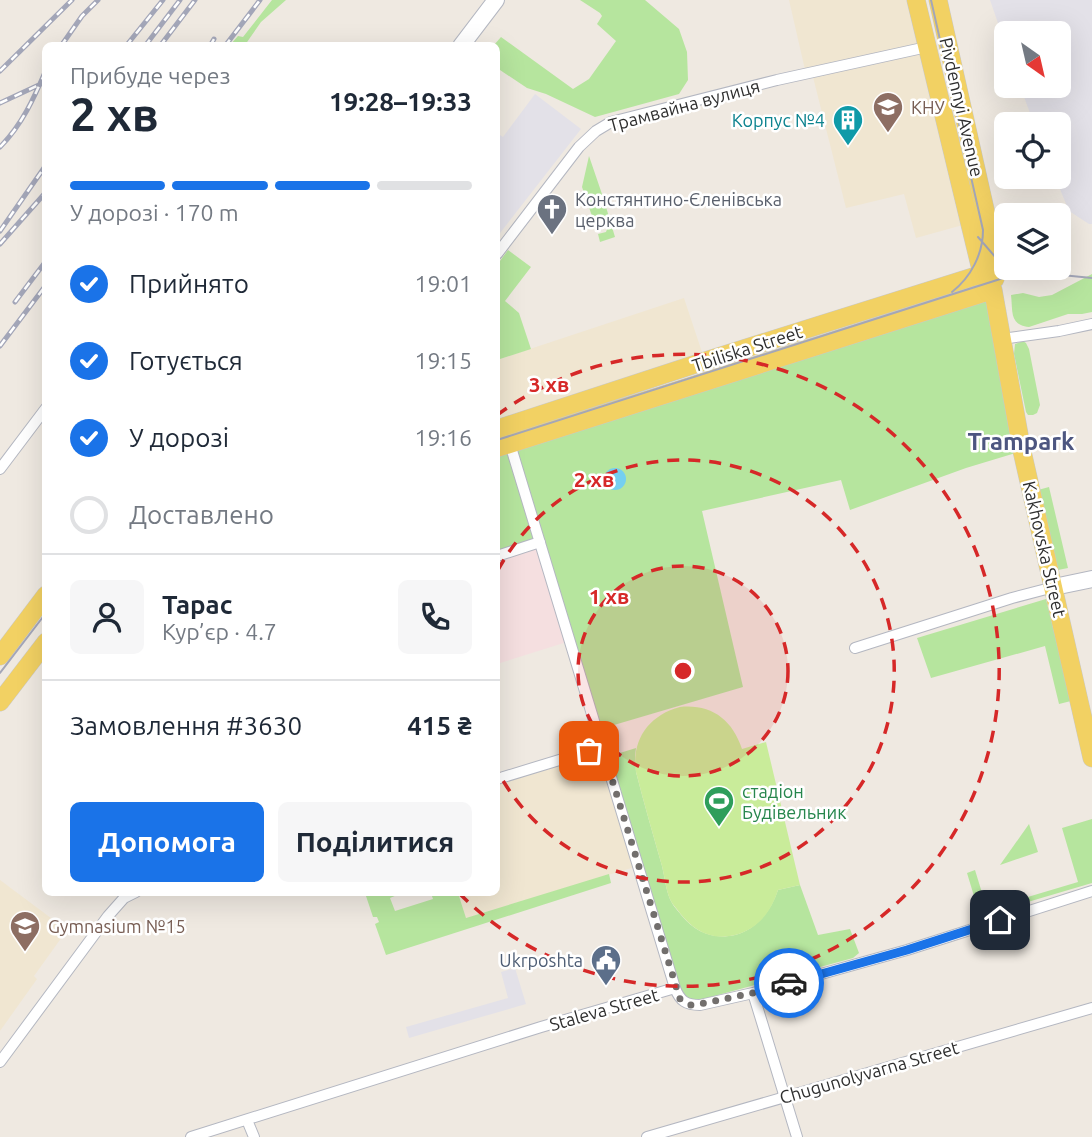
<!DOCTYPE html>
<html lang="uk">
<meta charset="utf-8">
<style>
:root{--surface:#fff;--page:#f6f6f7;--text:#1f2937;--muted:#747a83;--line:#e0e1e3;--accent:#1a73e8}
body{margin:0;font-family:Ubuntu,sans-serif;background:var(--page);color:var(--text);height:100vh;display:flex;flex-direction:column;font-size:26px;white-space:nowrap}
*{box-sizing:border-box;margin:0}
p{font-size:23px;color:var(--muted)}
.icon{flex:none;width:38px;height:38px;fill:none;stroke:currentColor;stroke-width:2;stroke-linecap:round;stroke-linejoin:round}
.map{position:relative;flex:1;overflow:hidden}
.panel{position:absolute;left:42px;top:42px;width:458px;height:854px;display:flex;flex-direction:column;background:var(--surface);border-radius:10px;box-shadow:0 7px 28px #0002}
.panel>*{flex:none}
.needle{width:46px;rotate:146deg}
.fabs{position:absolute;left:994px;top:21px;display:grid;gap:14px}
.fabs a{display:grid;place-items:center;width:77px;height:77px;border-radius:10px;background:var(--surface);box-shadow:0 7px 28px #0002;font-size:35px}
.pin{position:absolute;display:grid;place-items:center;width:60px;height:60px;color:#fff;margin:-30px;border-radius:14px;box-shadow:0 4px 10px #0006}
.courier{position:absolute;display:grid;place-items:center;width:70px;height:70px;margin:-35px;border:5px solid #1a73e8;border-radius:50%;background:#fff;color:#222;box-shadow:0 2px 9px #0007}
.overview em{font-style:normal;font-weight:700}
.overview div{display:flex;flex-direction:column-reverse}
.overview{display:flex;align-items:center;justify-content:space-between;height:119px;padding:0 28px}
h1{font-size:46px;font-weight:700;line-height:52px}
.bar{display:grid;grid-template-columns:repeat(4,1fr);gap:10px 7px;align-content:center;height:84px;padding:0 28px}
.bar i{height:9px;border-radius:5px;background:var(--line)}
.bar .selected{background:var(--accent)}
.bar p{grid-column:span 4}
.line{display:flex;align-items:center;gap:18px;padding:0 28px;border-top:2px solid var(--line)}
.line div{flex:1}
.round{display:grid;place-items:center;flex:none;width:74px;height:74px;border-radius:10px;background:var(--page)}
ol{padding:0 28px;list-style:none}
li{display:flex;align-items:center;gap:21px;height:77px}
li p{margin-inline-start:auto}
li .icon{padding:7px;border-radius:50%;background:var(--accent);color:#fff;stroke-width:4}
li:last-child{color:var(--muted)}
li i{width:38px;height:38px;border:4px solid var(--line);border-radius:50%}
.button{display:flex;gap:14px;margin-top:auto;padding:14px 28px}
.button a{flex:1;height:80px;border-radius:10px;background:var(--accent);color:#fff;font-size:28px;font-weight:700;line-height:80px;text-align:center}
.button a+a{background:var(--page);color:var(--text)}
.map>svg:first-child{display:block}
</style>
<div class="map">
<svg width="1092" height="1137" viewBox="0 0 1092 1137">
<rect width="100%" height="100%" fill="#efe9e1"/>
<!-- industrial -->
<path fill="#e3e1e8" d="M990 0H1092V224H1089L1069 211 1055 177H1059V124H1034L1020 86H1059V33H1006V46Z
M535 94 581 129 497 237V133L503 137Z
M515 968 526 1004 409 1038 406 1027 508 998 501 972Z"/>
<!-- education -->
<path fill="#f0e6d1" d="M789 0H916L970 223 916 238 904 194 846 208 812 73 806 74Z
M684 298 705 361 497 429V360Z
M602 747 638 866 466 918 458 893 497 892V779Z
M0 880 67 930 34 976 37 979 0 1031Z"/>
<!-- medical -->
<path fill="#f5dfe0" d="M540 542 570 641 497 664V556Z"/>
<!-- green -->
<path fill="#b6e59e" d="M272 0H286L261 22 245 45H230L238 36 243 37Z
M580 0H645L679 29 687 52 688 80 679 94 595 117 546 94 527 88 497 68V46L494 45 501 37 573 89 589 79 616 41 597 24 602 16 600 13Z
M589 156 603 197 615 237 600 242 598 234 606 232 609 224 607 219 601 216 593 219 582 187Z
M508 250 531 267 505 301 519 313 531 349 497 360V265Z
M1092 274V312L1082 314H1068L1029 327C1009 325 1013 311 1011 295L1023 293 1039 297 1052 295Z
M993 290 1022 451 966 468 850 510 841 480 702 511 743 687 597 730 540 543 497 556V448Z
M1023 341 1026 343 1029 349 1040 405 1037 413 1033 415H1028L1026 412 1014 354 1015 344Z
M1049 487 1068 568 1058 570 1038 490Z
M1046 599 1071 701 1059 704 1045 646 931 678 917 638Z
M636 748 635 756 636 772C644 803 653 835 662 866 665 878 666 893 672 903 674 907 679 912 682 916 695 932 713 940 735 935 757 929 771 911 778 890L800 885 818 935 850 929 859 953 853 958 696 1001 683 997 610 756Z
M1092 819V883L980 916 967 873 975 870 987 909 1078 882 1062 828Z
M1029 824 1038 852 1000 865Z
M609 874 611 883 386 955 375 924 379 922 377 917H373L365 893H396L397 895 390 898 395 911 433 899 431 893H458L466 918Z"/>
<!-- pitch -->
<path fill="#c9ec9a" d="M680 707C711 704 732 719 742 749L766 742 800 885 778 890C771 912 758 929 735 935 710 941 693 930 679 912 677 909 674 906 672 903 666 893 665 878 662 866 653 835 644 803 636 772 631 740 649 715 680 707Z"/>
<!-- water -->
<path fill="#75cff0" d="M604 479a11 11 0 1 1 22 0a11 11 0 1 1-22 0Z"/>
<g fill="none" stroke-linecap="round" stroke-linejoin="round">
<!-- minor casing -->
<g stroke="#b4b7c1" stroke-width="12">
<path id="minor" d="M497 254 579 147 596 131 611 122 777 80 927 47
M1002 339 1059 331 1092 324
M510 444 675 988
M0 469 46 408
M497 556 540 542
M855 648 1012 598 1054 587
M497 779 602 747
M753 993 797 1137
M0 1062 108 916 124 898 136 892
M247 1120 254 1137
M191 1137 541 1027 675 988C680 1001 686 1005 700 1005L753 993 907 950 1092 891
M647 1137 1092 1008"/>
</g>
<!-- secondary casing -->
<g stroke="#b4b7c1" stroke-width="18">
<path id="secondary" d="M461 46 496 0
M1054 587 1092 579"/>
</g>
<!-- primary casing -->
<g stroke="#c9c9c9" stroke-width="19">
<path id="primary" d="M916 0 982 274 993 290 1022 451 1092 758
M938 0 998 267 995 279
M497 429 705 361 998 269
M497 448 993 290
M0 656 46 595
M0 702 46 642"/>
</g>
<!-- minor -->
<use href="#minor" stroke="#fff" stroke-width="10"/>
<!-- secondary -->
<use href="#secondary" stroke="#fff" stroke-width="16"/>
<!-- primary -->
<use href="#primary" stroke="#f2d163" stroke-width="18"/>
<!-- tram -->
<path stroke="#a3a6b8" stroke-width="2" d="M931 0 983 230C983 254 971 277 952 292
M978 237 997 259 1006 266
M1021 271 1092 278
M497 440 950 295 1016 274 1029 272
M0 673 46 613"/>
<!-- rail casing -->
<g stroke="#a3a6b8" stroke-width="5">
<path id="rail" d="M61 46 82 16 98 0
M126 46 163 0
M145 46 180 0
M160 46 195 0
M210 46 214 39
M225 46 260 0
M0 71 72 0
M0 103 41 84
M0 147C22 125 34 98 46 70
M0 231 46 165
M0 244 46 192
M15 302 46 261
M0 346 46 285"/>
</g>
<!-- rail -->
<use href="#rail" stroke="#fff" stroke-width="2.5" stroke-dasharray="8" stroke-linecap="butt"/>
</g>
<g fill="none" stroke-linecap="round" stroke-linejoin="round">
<!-- done -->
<path stroke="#726f6d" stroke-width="7" stroke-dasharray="0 12.6" d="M589 751 602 747 680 999 691 1005 700 1004 753 993 789 983"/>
<!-- route -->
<path stroke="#1a73e8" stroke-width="9" d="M789 983 907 950 1000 920"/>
</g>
<!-- distance rings -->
<circle cx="683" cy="671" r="105" fill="#d62828" fill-opacity=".12"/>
<g fill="none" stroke="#d62828" stroke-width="3.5" stroke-dasharray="12 9">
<circle cx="683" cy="671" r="105"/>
<path d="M498 570A211 211 0 1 1 498 772"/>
<path d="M497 415A316 316 0 1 1 460 894"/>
</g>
<!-- icons -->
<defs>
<g id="university-pin" transform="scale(1.575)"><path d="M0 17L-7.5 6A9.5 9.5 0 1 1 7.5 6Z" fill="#8d6e63" stroke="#fff"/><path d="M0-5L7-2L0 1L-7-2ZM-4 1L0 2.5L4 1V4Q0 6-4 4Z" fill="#fff"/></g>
<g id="building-pin" transform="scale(1.575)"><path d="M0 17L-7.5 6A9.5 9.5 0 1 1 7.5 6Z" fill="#0f9aa8" stroke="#fff"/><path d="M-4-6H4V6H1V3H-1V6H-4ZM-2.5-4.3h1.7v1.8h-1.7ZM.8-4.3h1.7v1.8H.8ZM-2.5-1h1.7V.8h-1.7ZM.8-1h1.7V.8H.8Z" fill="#fff"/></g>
<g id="church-pin" transform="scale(1.575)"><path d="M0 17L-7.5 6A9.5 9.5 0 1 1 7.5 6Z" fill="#6b7280" stroke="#fff"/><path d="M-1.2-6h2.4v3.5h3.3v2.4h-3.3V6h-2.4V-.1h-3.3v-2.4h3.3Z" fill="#fff"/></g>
<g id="stadium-pin" transform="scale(1.575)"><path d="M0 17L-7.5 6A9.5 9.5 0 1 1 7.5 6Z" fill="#2e9e5b" stroke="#fff"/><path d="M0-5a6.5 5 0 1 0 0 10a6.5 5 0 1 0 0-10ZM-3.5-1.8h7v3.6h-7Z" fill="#fff"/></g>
<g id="school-pin" transform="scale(1.575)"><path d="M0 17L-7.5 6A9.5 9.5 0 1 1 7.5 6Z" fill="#8d6e63" stroke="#fff"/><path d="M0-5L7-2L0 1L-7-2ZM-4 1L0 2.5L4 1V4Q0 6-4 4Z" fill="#fff"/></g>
<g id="civic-pin" transform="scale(1.575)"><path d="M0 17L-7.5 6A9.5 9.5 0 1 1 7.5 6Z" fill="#5c6f8a" stroke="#fff"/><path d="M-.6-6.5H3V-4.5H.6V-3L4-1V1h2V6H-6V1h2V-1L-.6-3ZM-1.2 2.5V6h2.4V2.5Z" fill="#fff"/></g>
</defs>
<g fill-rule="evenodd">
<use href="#university-pin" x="888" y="107"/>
<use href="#building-pin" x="848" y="120"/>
<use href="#church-pin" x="552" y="209"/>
<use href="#stadium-pin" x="719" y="801"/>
<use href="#school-pin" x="25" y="926"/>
<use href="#civic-pin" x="606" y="960"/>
</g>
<g text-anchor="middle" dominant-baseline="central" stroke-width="5" stroke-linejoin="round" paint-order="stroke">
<!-- street labels -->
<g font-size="18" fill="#2e2e2e" stroke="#fff">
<text transform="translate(684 105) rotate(-15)">Трамвайна вулиця</text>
<text transform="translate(962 107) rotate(77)">Pivdennyi Avenue</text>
<text transform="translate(747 348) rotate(-18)">Tbiliska Street</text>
<text transform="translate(1045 549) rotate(77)">Kakhovska Street</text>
<text transform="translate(604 1009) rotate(-16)">Staleva Street</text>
<text transform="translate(869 1072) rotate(-16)">Chugunolyvarna Street</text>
</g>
<!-- education labels -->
<g font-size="18" fill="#785e54" stroke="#fff" text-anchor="start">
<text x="911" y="107">КНУ</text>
<text x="48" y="926">Gymnasium №15</text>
</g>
<!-- culture labels -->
<g font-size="18" fill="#0d838f" stroke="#fff" text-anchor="end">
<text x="825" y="120">Корпус №4</text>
</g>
<!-- worship labels -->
<g font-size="18" fill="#5b616d" stroke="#fff" text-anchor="start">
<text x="575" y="199">Констянтино-Єленівська<tspan x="575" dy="21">церква</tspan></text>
</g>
<!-- leisure labels -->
<g font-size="18" fill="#27864d" stroke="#fff" text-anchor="start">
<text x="742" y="791">стадіон<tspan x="742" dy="21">Будівельник</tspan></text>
</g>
<!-- service labels -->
<g font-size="18" fill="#4e5e75" stroke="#fff" text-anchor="end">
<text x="583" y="960">Ukrposhta</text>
</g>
<!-- district labels -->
<g font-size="24" font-weight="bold" fill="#4d5680" stroke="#fff">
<text x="1021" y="441">Trampark</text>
</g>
</g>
<circle cx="683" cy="671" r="10" fill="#d62828" stroke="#fff" stroke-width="3.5"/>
<g font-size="21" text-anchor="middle" font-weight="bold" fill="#d62828" stroke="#fff" stroke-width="5" stroke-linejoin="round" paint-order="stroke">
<text x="549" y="392">3 хв</text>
<text x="594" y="487">2 хв</text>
<text x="609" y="604">1 хв</text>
</g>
</svg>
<div class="fabs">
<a><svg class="needle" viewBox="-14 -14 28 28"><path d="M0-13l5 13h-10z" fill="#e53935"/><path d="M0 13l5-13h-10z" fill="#747a83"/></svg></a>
<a><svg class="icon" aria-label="locate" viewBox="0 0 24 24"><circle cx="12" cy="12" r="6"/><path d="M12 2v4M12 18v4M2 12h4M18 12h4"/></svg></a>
<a><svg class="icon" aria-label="layers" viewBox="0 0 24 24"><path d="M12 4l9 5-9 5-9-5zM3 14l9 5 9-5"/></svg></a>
</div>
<div class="pin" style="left:589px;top:751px;background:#ea580c"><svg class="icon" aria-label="bag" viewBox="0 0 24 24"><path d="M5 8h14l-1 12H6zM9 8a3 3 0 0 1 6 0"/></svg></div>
<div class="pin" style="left:1000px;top:920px;background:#1f2937"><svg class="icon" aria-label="home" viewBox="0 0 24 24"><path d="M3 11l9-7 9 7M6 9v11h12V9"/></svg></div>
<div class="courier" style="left:789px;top:983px"><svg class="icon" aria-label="car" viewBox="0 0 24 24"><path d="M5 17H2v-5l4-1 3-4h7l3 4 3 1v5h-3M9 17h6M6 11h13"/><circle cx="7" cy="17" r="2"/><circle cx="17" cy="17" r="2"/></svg></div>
<section class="panel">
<div class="overview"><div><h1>2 хв</h1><p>Прибуде через</p></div><em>19:28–19:33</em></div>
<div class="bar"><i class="selected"></i><i class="selected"></i><i class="selected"></i><i></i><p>У дорозі · 170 m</p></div>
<ol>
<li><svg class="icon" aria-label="check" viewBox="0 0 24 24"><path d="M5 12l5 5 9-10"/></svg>Прийнято<p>19:01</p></li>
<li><svg class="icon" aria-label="check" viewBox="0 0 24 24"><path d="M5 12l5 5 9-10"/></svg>Готується<p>19:15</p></li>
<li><svg class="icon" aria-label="check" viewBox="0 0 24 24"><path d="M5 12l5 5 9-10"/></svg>У дорозі<p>19:16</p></li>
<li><i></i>Доставлено</li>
</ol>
<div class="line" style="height:126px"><a class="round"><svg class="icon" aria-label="person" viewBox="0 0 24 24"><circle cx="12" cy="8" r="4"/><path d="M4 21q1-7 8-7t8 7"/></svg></a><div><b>Тарас</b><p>Кур’єр · 4.7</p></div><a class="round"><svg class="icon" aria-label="phone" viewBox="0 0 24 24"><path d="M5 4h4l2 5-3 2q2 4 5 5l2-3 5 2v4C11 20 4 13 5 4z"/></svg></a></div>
<div class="line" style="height:91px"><div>Замовлення #3630</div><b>415 ₴</b></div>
<div class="button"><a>Допомога</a><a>Поділитися</a></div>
</section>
</div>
